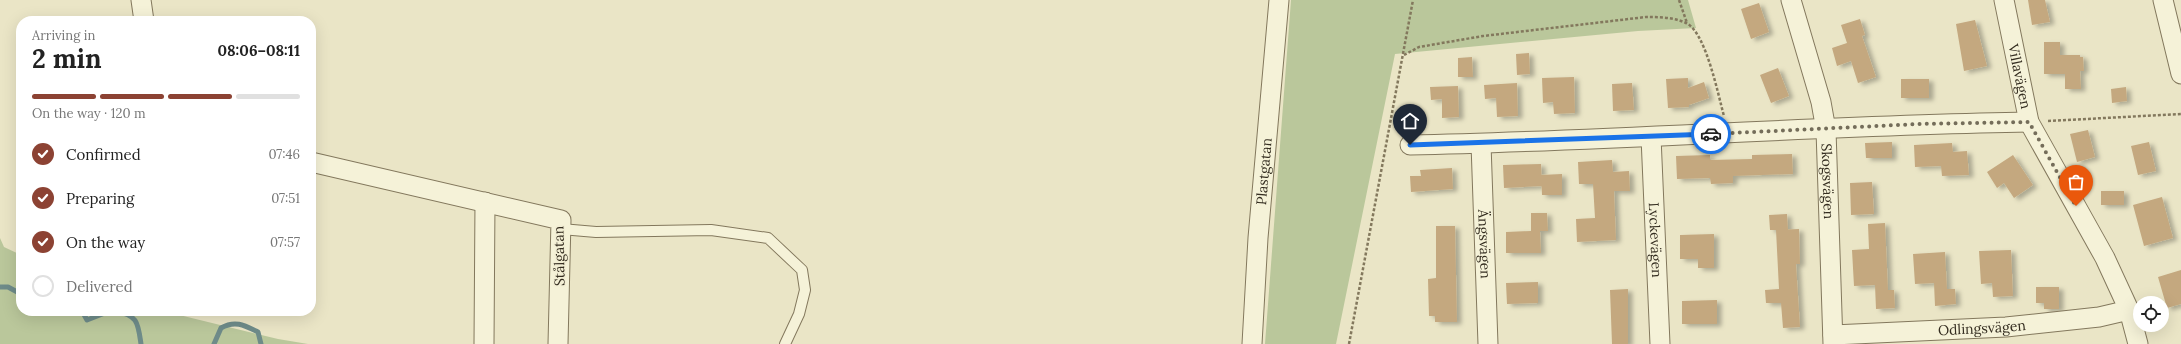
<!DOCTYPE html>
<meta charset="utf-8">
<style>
:root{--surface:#fff;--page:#f6f6f6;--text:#222;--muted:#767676;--line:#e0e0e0;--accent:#8c4233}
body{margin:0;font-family:Lora,serif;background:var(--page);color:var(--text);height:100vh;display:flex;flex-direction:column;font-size:15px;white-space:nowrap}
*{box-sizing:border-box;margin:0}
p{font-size:13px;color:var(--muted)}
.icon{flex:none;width:22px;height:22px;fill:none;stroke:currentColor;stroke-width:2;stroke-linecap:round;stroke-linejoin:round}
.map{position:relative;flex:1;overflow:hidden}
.side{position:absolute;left:16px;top:16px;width:300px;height:300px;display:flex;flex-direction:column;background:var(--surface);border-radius:16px;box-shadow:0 4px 16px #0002}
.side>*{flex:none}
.tools{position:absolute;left:2133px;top:296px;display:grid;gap:8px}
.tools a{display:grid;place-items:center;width:36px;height:36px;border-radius:50%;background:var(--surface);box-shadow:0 4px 16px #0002;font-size:20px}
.pin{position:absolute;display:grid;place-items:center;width:34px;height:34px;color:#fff;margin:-41px -17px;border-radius:50% 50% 50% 0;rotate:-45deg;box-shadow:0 0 4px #0007}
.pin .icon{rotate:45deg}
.courier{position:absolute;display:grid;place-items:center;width:40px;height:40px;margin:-20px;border:3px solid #1a73e8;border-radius:50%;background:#fff;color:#222;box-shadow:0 1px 5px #0007}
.headline em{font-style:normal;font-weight:700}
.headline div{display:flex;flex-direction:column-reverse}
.headline{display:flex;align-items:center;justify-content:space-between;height:68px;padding:0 16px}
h1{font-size:26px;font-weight:700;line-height:30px}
.bar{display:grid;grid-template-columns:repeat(4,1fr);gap:6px 4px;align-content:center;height:48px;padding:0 16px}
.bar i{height:5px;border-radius:3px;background:var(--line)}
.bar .on{background:var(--accent)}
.bar p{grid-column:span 4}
ol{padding:0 16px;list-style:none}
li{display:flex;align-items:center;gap:12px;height:44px}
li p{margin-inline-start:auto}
li .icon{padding:4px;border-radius:50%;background:var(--accent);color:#fff;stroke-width:4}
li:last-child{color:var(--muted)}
li i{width:22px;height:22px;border:2px solid var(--line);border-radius:50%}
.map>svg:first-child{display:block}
</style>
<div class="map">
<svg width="2181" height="344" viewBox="0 0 2181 344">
<defs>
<filter id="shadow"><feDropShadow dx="4.5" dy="2.5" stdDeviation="2" flood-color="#0004"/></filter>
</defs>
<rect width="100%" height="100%" fill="#eae5c6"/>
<!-- green -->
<path fill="#bac79b" d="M1291 0H1688L1696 28 1638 31 1395 54 1336 344H1265Z
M0 238 4 247 21 255V311H163L278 339 308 344H0Z"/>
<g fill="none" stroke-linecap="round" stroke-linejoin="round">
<!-- stream -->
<path stroke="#6e8b89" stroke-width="5" d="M0 287H8L21 294
M82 311 87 320 110 311
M115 311C138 315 138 323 141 344
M214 344 221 328C235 320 244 325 258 332L261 344"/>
</g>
<!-- building -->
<path fill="#c4a87f" filter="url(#shadow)" d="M2028 0H2045L2050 22 2032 25Z
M1759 3 1769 32 1751 39 1741 9Z
M1860 19 1865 35 1862 36 1876 77 1858 83 1851 61 1837 66 1832 48 1847 43 1841 25Z
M1975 20 1987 66 1964 71 1956 24Z
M2044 42H2060V55H2080V57H2083L2084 71H2080L2081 89H2065V74H2044Z
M1529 53 1530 74 1517 75 1516 54Z
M1472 57 1473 77H1458V58Z
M1778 68 1789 96 1771 103 1760 75Z
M1574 77 1575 113 1554 114 1553 102 1543 103 1542 78Z
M1688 78V88L1704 82 1709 98 1689 105V107L1668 108 1666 79Z
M1901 79H1929V98H1901Z
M1517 83 1518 116 1497 117 1496 98 1485 99 1484 85Z
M1632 83 1634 110 1613 111 1612 84Z
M1458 86 1459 117 1442 118V99L1431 100 1430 87Z
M2126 87 2127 101 2112 103 2111 89Z
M2088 130 2095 157 2077 162 2070 134Z
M1892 142V158H1866L1865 143Z
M2149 142 2156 171 2138 175 2131 146Z
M1952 143 1953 152 1967 151 1969 175 1942 176 1941 166 1915 167 1914 145Z
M1792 154 1793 174 1733 176V183L1711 184 1710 178 1677 179 1676 156 1710 155V160L1752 159V155Z
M2013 155 2033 185 2014 198 2004 183 1997 188 1987 172Z
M1612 160 1613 172 1629 171 1630 191H1614L1616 240 1577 242 1576 219 1595 218 1593 184H1579L1578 162Z
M1541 164 1542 186 1504 188 1503 165Z
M1452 168 1453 189 1411 192 1410 176H1421L1420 170Z
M1562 174V195H1542L1541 175Z
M1872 182 1874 214 1851 215 1850 183Z
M2101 191H2124V205H2101Z
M2162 197 2173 238 2144 246 2133 205Z
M1531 213H1547L1548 231H1540L1541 253H1506V232L1531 231Z
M1787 214 1788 230H1770L1769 215Z
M1885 223 1888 290H1894L1895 308 1876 309 1875 285 1854 286 1852 250 1869 249 1868 224Z
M1436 226H1455L1457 322H1435V316H1429L1428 279 1436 278Z
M1799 229 1800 264H1796L1800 327 1783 328 1781 303H1766L1765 290 1779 289 1776 230Z
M1714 234V268H1698V259H1680V235Z
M2011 250 2013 296 1993 297 1992 283 1981 284 1979 251Z
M1945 252 1947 289H1955L1956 304 1935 306 1934 283 1915 284 1913 254Z
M2181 270V304L2167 308 2158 277Z
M1538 282V303L1507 304 1506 283Z
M2036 287H2059V309H2044V303H2036Z
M1628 289V344H1612L1610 290Z
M1717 300V324H1682V301Z"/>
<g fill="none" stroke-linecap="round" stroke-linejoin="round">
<!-- service casing -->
<g stroke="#83785d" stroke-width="12">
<path id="service" d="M561 229 596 232 711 230 768 238 802 270 805 290 799 314 785 344"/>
</g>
<!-- minor casing -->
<g stroke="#83785d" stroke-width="21">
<g id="minor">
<path d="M141 0 144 21"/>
<path id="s1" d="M1791 0 1821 102 1826 130 1833 344"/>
<path id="s2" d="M2004 0 2029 122 2105 258 2129 310 2138 344"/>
<path d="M2163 0 2181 74"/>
<path id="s3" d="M1651 137 1660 344"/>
<path id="s4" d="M1481 144 1488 344"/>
<path d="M1410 145C1617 141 1823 125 2029 122"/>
<path d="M311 162 561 220 558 344"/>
<path id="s5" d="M1833 335 2006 327 2099 317 2129 310"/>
<path d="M484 344 485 202"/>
<path id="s6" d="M1252 344 1258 238 1279 0"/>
</g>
</g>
<!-- path -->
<path stroke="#83785d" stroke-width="2.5" stroke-dasharray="3 2" stroke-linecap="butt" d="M1679 0 1687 23
M1404 55 1419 47 1483 36 1646 17C1659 17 1673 17 1686 23 1706 32 1718 95 1724 116
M2048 121 2181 114
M1349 344 1413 0"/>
<!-- service -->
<use href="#service" stroke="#f5f2d8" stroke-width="10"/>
<!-- minor -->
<use href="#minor" stroke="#f5f2d8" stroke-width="19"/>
</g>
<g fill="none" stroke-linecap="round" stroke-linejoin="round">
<!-- done -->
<path stroke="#746d5a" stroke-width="4" stroke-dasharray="0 7.2" d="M1711 134 1919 124 2029 122 2076 206"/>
<!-- route -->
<path stroke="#1a73e8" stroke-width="5" d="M1410 145 1711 134"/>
</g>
<g text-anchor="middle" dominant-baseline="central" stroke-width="3" stroke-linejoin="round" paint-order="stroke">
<!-- street labels -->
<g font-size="14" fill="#342d20" stroke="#f2eed4">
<text stroke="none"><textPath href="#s2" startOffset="78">Villavägen</textPath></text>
<text stroke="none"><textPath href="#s6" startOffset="173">Plastgatan</textPath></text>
<text stroke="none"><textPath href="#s1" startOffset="186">Skogsvägen</textPath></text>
<text stroke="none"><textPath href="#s3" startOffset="103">Lyckevägen</textPath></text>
<text stroke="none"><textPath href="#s4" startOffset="100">Ängsvägen</textPath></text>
<text transform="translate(559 256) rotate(-91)">Stålgatan</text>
<text stroke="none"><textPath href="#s5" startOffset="149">Odlingsvägen</textPath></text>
</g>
</g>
</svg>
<div class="tools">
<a><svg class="icon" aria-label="locate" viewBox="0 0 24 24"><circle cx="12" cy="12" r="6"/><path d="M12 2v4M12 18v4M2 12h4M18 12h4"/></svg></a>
</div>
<div class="pin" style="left:2076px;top:206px;background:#ea580c"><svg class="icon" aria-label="bag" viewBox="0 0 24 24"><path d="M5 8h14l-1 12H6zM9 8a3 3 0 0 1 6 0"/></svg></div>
<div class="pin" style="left:1410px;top:145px;background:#1f2937"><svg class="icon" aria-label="home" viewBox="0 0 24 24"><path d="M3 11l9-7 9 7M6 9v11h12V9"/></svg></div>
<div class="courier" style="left:1711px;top:134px"><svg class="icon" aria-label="car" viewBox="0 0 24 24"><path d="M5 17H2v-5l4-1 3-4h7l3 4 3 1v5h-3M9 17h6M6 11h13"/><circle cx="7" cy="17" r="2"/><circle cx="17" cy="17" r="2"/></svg></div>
<section class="side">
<div class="headline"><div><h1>2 min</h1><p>Arriving in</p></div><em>08:06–08:11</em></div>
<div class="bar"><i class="on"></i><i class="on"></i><i class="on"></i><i></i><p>On the way · 120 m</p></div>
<ol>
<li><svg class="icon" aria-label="check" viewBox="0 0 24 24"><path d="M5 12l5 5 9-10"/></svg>Confirmed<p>07:46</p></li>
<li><svg class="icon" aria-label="check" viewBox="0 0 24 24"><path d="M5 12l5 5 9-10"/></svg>Preparing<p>07:51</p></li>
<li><svg class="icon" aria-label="check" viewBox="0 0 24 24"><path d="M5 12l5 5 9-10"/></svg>On the way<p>07:57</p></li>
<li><i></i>Delivered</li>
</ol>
</section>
</div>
